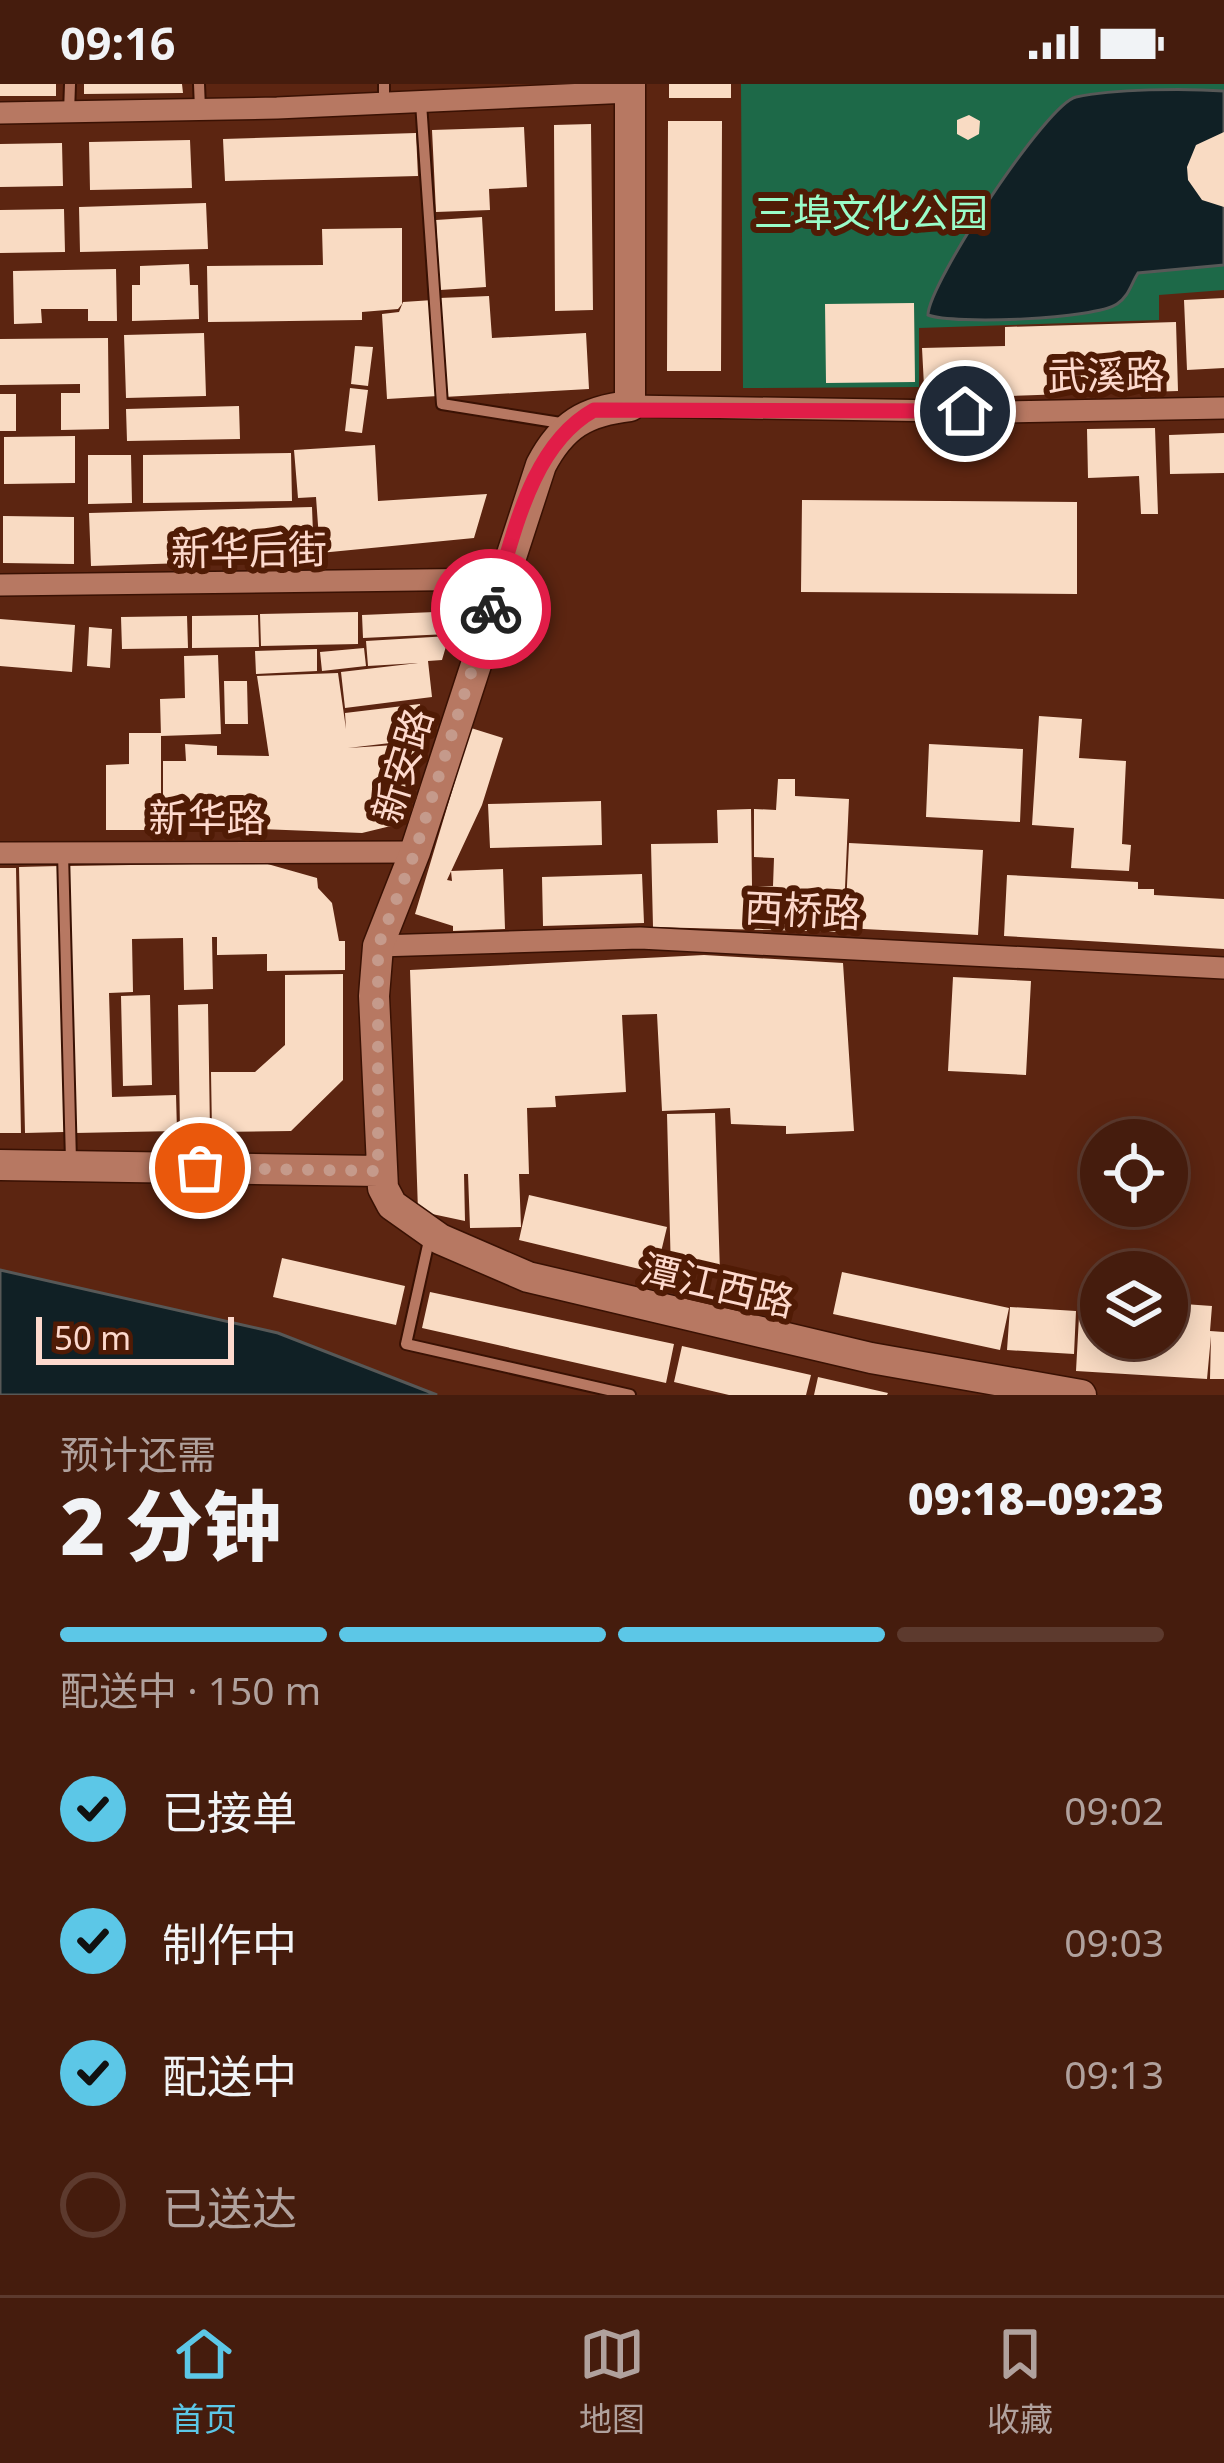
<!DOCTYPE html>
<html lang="zh">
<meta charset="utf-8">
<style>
:root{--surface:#451c0d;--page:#4c2516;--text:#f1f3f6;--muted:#b0a19d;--line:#5d3a2e;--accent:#5cc7e7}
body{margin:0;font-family:"Noto Sans","Noto Sans SC",sans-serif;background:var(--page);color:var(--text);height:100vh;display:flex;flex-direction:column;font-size:45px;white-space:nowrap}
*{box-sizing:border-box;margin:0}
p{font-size:39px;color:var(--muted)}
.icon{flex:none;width:66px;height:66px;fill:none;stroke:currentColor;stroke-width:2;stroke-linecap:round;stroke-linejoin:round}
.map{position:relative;height:1311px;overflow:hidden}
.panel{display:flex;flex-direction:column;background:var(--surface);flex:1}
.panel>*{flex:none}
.controls{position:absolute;left:1080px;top:1035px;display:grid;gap:24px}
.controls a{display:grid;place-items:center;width:108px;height:108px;border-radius:50%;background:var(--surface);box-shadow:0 6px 30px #0003,0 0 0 3px var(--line);font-size:60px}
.scale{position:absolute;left:36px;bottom:30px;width:198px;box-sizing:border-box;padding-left:12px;border:6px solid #fdd9cd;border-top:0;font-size:33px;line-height:42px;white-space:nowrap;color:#fdd9cd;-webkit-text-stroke:9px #501b05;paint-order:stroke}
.pin{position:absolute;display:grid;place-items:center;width:102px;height:102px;color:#fff;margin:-51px;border:6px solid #fff;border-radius:50%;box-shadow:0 3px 12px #0007}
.courier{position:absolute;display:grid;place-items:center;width:120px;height:120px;margin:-60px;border:9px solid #e11d48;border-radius:50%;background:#fff;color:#222;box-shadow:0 3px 15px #0007}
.summary em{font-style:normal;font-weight:800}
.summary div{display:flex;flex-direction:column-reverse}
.summary{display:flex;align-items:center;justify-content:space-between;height:204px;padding:0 60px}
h1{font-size:78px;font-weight:800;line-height:90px}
.bar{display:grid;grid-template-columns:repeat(4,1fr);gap:18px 12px;align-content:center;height:144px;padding:0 60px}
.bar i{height:15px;border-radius:9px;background:var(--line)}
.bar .current{background:var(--accent)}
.bar p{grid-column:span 4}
ol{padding:0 60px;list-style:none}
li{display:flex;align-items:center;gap:36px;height:132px}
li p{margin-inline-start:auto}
li .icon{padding:12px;border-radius:50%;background:var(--accent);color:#111;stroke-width:4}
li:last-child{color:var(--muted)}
li i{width:66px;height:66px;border:6px solid var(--line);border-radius:50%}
.status{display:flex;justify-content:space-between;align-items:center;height:84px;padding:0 60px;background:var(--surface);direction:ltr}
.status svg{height:33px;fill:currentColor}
.menu{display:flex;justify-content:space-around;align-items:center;height:168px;border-top:3px solid var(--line);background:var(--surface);font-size:33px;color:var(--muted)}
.menu a{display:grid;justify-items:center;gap:6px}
.menu .current{color:var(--accent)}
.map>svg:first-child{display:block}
</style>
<div class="status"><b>09:16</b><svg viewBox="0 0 49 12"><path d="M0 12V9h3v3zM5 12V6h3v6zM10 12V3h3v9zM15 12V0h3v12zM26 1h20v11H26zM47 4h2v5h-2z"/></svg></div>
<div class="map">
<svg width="1224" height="1311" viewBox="0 0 1224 1311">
<rect width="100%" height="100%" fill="#5c2511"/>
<!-- green -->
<path fill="#1d6948" d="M741 0H1224V206L1159 211V236L919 244V303L743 304Z"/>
<!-- water -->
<path fill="#102025" stroke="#575857" stroke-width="3" d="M1224 7V181L1138 189C1131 200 1129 212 1117 220 1095 235 954 241 928 231 928 200 1047 19 1076 13 1114 5 1184 4 1224 7Z
M0 1186 278 1249 437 1311H0Z"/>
<!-- building -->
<path fill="#f9dbc3" d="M0 0H56V12H0Z
M84 0H182L183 9 84 10Z
M669 0H731V14H669Z
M969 31 980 37 979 50 968 56 957 50V36Z
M668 37H722L721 287H667Z
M591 40 593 226 555 227 554 41Z
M524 43 527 103 489 105 490 126 436 128 432 46Z
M1224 48V123L1202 116 1188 96 1187 83 1196 61Z
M416 49 418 92 225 97 223 55Z
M190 56 192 104 90 106 89 58Z
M62 59 63 102 0 103V60Z
M206 119 208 165 80 168 79 123Z
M64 125 65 168 0 169V126Z
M482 133 486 203 440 206 436 136Z
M402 144V220L398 225 362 228V236L208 238 207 182 323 181 322 145Z
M189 180 190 201H198L199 235 132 237V201H140V182Z
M116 185 117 237H88V225H41L42 239 14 240 13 187Z
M489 212 492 254 586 249 589 305 444 313 439 214Z
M1224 214V284L1187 286 1184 216Z
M433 216 438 312 387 315 382 230 399 228 403 218Z
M914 219 915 298 826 299 825 220Z
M1176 238 1178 307 1083 310V299L1066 300V310L1007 312V300L924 302 922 264 1005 262V243Z
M204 249 206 312 126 314 124 251Z
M108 254 109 345 61 346V309H80V300L0 301V255Z
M355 262 373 263 368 302 351 300Z
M350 304 368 306 362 349 345 347Z
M0 310H16V347H0Z
M239 322 240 355 127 357 126 325Z
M1155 344 1158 430H1141L1139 392 1088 394 1087 345Z
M1224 349V389L1170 390 1169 351Z
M75 352V399L4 400V353Z
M375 361 378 417 487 410 474 454 320 469 316 413 298 414 294 366Z
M291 369 292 417 143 419V371Z
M88 371H131L132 419 88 420Z
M802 416 1077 418V510L801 508Z
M312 423 314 475 91 482 89 429Z
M3 432 74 433V480L3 479Z
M358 528V560L261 562 260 530Z
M435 528 447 536 448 550 363 554 362 531Z
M258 531 259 563 192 564V532Z
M187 532 188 564 122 565 121 533Z
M0 535 75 541 72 588 0 582Z
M89 543 112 545 110 584 87 582Z
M449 552 442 576 428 577 432 613 345 624 341 588 418 579 368 582 366 557Z
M364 564 366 582 322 587 320 568Z
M317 565V587L256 590 255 567Z
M218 571 221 650 161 652 160 615 185 614 184 572Z
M338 589 346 645 345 629 420 620 424 655 348 664 426 659 399 740 362 749 163 741V677H186L185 660 217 662V671L269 672 257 592Z
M224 597H247L248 640H225Z
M1039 632 1082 635 1079 674 1126 677 1122 760 1131 761 1129 787 1071 784 1074 744 1032 741Z
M471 644 503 654 482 721 447 796 452 797 451 787 503 785 505 845 453 847V842L415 830Z
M129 649H161V746H106V681L129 680Z
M929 660 1023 665 1020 738 926 733Z
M778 695H795V712L849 715 843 848 653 843 651 760 718 759 717 726 751 725 752 802H773L774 774 754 773V725L776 726Z
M601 717 602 761 490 764 488 720Z
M849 759 983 766 978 851 845 844Z
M264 779 317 794 318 804 332 819 339 857H345V886L267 887V870L217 871V853H212L213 905 184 906 183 854 132 855 133 908 109 909 112 1013 176 1011 177 1047 75 1049 68 782Z
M59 782 64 1048 25 1049 19 783Z
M0 784H16L21 1049H0Z
M642 790 644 839 543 842 542 793Z
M1007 791 1138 798V805H1154V811L1224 815V865L1004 852Z
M704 871 843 879 854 1047 786 1050V1042L731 1040 730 1024 662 1027 657 930 622 931 626 1008 555 1012 556 1023 527 1024 529 1090H519L521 1143 470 1144 468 1090H464L465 1137 418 1127 410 886Z
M343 890V996L291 1047 212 1048 211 988H255L285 961V891Z
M953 893 1031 897 1026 991 948 987Z
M150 911 152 1001 123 1002 121 912Z
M208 920 210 1047H180L178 921Z
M715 1029 720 1189 671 1190 667 1030Z
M529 1111 667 1143 656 1189 519 1156Z
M282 1174 405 1202 396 1241 273 1213Z
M842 1188 1009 1224 1000 1266 833 1230Z
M430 1208 674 1260 666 1299 422 1244Z
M1080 1214 1101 1215V1254H1167V1243L1183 1244 1184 1220 1212 1222 1210 1247 1224 1248V1295H1210L1211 1252 1207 1295 1076 1287Z
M1010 1223 1076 1227 1074 1270 1007 1266Z
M682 1262 811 1291 806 1311H729L674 1298Z
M818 1293 888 1309 887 1311H814Z"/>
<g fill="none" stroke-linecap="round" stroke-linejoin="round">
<!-- lane casing -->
<g stroke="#391103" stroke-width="14">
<path id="lane" d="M199 0 200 25
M384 0V20
M421 19 442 320 567 340
M69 29 70 0
M63 769 71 1077
M430 1152 406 1260 630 1311"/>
</g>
<!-- street casing -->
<g stroke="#391103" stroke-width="24">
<path id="street" d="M0 29 277 24 630 8
M630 322 1005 328 1224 324
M0 501 500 495
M0 769 415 768
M378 862 640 854 1224 884"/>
</g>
<!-- secondary casing -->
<g stroke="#391103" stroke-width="33">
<path id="secondary" d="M630 0V322C585 327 562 341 541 381L415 768 378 862 374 912 383 1104 392 1121 440 1155 528 1193 871 1274 1081 1311
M0 1081 378 1087"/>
</g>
<!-- lane -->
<use href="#lane" stroke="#b77862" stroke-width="10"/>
<!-- street -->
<use href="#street" stroke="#b77862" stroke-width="21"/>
<!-- secondary -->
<use href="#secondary" stroke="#b77862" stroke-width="30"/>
</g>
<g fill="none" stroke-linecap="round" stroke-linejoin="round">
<!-- done -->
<path stroke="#c59a8b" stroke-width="12" stroke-dasharray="0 21.6" d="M200 1084 378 1087V862L415 768 491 525"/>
<!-- route -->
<path stroke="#e11d48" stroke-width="15" d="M491 525C513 457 528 363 594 326L965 327"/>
</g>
<g text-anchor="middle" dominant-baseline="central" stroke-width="12" stroke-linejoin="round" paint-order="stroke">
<!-- park labels -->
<g font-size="39" fill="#9afcc9" stroke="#501b05">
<text x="871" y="127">三埠文化公园</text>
</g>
<!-- street labels -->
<g font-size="39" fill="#fdd9cd" stroke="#501b05">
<text transform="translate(1106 290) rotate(-1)">武溪路</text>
<text transform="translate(249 465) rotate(-1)">新华后街</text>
<text transform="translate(401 681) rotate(-73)">新安路</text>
<text x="207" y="732">新华路</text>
<text transform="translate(803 825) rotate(3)">西桥路</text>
<text transform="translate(718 1200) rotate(13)">潭江西路</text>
</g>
</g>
</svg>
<div class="controls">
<a><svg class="icon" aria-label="locate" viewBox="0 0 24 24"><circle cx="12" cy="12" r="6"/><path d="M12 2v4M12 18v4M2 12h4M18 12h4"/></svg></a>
<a><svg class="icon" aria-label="layers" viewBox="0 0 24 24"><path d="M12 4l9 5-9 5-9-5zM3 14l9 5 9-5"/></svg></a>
</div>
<div class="scale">50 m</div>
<div class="pin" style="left:200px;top:1084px;background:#ea580c"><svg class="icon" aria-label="bag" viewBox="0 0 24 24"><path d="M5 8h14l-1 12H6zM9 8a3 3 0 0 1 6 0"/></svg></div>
<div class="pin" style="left:965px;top:327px;background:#1f2937"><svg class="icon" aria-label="home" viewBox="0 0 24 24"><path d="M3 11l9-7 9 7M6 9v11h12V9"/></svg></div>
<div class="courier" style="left:491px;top:525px"><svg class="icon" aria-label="bike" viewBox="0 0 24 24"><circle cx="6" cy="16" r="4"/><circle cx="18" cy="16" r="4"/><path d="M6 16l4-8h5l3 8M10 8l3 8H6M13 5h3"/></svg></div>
</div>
<section class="panel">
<div class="summary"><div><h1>2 分钟</h1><p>预计还需</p></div><em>09:18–09:23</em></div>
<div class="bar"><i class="current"></i><i class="current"></i><i class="current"></i><i></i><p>配送中 · 150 m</p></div>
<ol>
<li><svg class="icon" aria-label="check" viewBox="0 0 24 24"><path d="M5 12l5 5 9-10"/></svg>已接单<p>09:02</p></li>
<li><svg class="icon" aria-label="check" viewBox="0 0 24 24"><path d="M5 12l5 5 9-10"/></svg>制作中<p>09:03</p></li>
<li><svg class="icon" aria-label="check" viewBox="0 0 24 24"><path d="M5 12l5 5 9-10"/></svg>配送中<p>09:13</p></li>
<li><i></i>已送达</li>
</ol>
</section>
<nav class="menu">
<a class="current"><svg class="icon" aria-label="home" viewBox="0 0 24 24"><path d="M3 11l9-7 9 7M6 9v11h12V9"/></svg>首页</a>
<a><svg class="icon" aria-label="map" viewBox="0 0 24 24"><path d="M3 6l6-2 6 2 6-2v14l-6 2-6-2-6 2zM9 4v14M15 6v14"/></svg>地图</a>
<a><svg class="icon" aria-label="saved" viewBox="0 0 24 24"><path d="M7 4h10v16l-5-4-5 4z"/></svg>收藏</a>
</nav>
